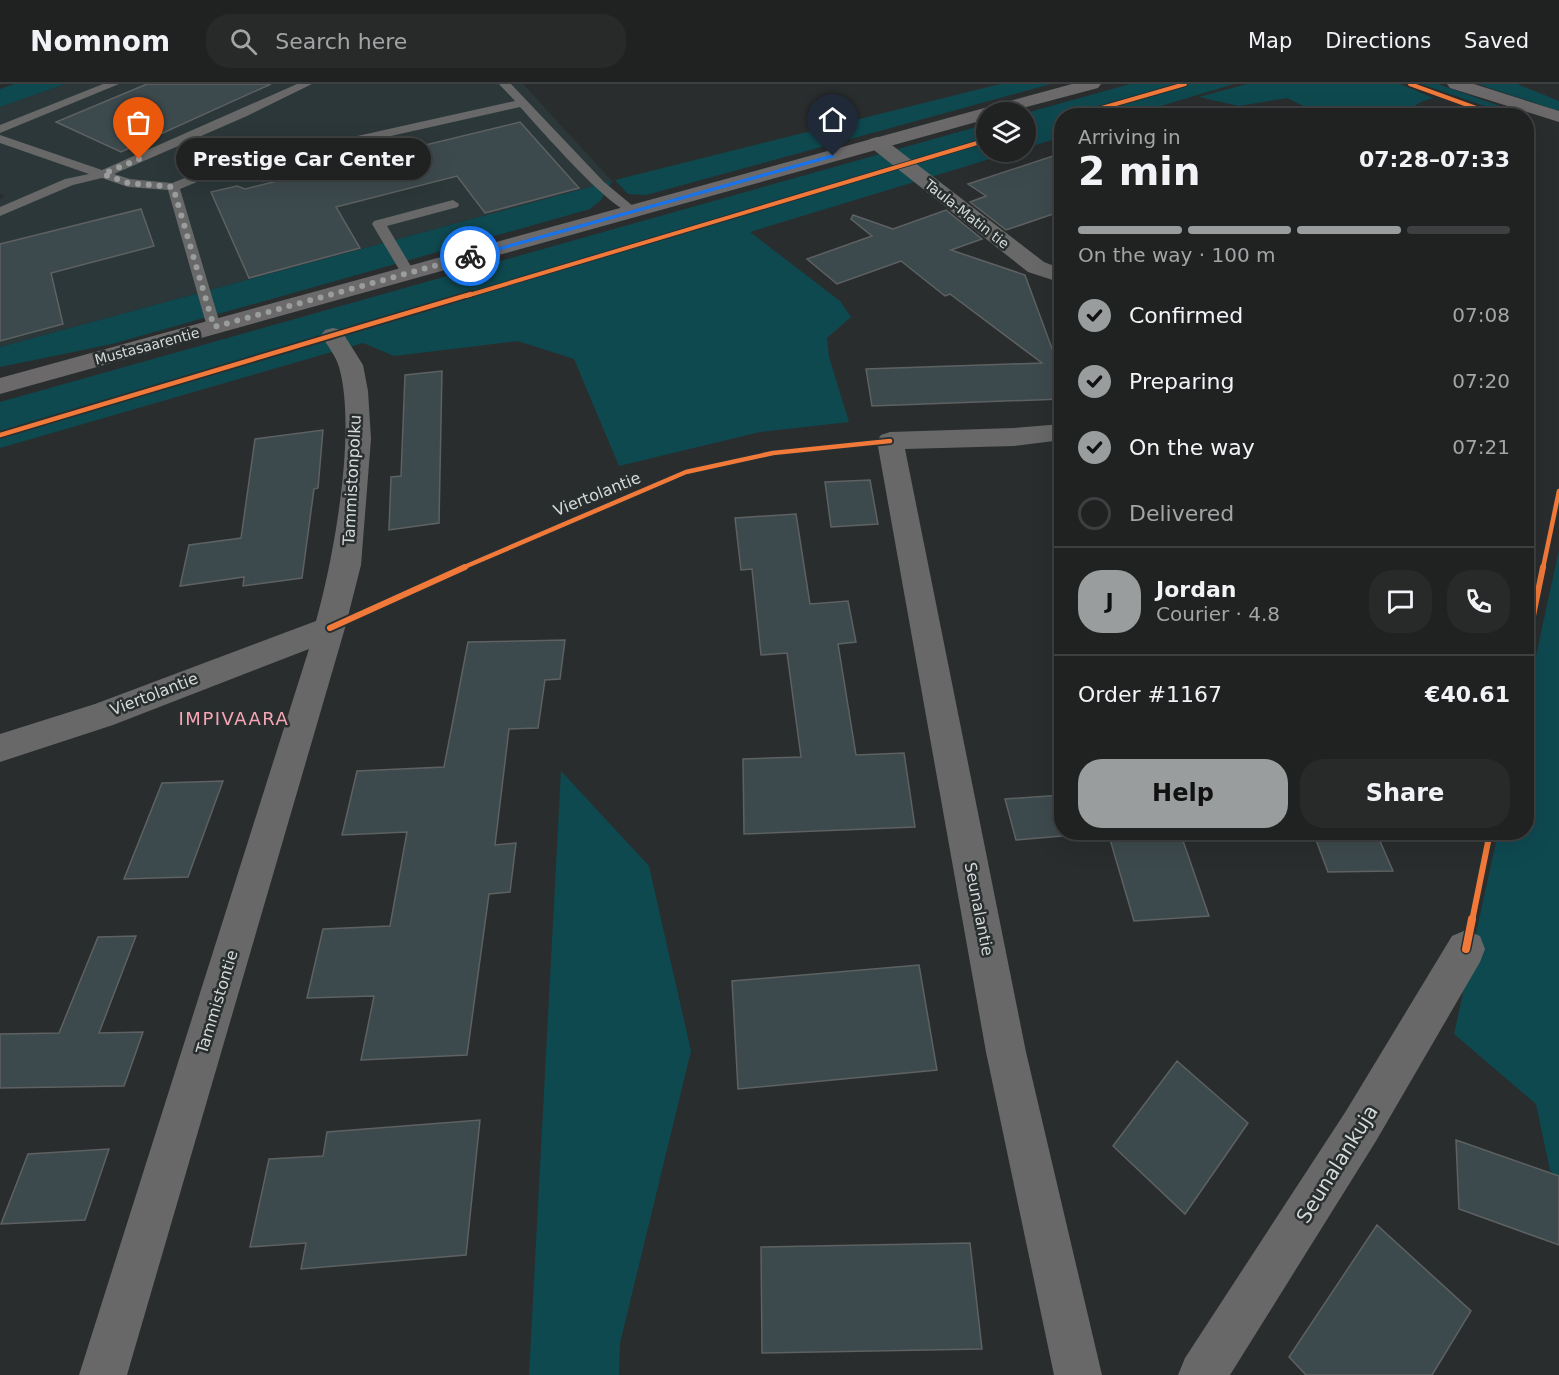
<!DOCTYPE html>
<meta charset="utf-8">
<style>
:root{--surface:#202222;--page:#282a2a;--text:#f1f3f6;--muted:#a2a4a5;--line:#3d3f40;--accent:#999d9e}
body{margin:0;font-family:"DejaVu Sans",sans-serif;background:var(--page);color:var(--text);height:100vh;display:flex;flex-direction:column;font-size:22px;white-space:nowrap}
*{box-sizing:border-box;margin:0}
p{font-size:20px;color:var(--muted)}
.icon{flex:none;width:33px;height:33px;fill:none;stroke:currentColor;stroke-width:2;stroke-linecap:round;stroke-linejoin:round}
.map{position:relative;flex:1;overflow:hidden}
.details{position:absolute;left:1054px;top:24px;width:480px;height:732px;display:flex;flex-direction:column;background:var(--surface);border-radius:24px;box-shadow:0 6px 24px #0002,0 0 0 2px var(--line)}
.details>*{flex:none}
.fabs{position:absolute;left:976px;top:18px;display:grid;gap:12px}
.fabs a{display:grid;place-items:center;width:60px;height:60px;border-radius:50%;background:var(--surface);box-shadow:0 6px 24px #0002,0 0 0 2px var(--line);font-size:30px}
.pin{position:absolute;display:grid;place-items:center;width:51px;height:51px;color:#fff;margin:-62px -26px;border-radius:50% 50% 50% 0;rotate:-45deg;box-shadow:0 0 6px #0007}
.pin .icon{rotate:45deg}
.courier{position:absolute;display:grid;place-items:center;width:60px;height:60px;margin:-30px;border:4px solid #1a73e8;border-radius:50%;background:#fff;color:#222;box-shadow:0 2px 8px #0007}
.bubble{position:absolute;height:42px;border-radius:21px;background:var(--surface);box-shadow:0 6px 24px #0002,0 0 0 2px var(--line);font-size:20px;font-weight:700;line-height:42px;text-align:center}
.summary em{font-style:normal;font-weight:700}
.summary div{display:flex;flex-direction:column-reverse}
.summary{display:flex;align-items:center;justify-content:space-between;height:102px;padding:0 24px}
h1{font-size:39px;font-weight:700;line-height:45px}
.bar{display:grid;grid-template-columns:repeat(4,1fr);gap:9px 6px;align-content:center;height:72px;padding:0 24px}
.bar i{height:8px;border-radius:4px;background:var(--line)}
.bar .on{background:var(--accent)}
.bar p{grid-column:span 4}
.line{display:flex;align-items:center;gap:15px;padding:0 24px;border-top:2px solid var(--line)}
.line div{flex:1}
.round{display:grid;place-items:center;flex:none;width:63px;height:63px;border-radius:24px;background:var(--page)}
ol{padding:0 24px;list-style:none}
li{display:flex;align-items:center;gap:18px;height:66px}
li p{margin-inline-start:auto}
li .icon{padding:6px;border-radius:50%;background:var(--accent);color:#111;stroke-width:4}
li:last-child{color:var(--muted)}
li i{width:33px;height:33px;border:3px solid var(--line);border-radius:50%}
.cta{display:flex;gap:12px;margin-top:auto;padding:12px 24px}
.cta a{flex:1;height:69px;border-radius:24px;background:var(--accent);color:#111;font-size:24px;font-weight:700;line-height:69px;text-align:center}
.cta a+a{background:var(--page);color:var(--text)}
header{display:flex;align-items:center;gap:36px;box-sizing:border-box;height:84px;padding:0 30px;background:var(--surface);border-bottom:2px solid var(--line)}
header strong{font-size:28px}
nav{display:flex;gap:33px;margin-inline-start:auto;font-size:21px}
.search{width:420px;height:54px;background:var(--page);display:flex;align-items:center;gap:15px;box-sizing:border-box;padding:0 21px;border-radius:24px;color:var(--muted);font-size:22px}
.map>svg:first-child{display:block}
</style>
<header>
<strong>Nomnom</strong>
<div class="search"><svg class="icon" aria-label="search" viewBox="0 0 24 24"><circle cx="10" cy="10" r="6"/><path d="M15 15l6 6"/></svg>Search here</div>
<nav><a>Map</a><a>Directions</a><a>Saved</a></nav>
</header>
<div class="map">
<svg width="1559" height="1291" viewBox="0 0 1559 1291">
<rect width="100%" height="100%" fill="#2a2d2e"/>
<!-- built -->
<path fill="#2b3738" d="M65 0H523L612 97 0 263V115L5 112 0 110V23Z"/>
<!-- green -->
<path fill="#0f4950" d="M14 0H65L0 23V5Z
M1000 0H1051L646 111 628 110 615 96Z
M1130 0H1234L1131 31 1062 32V53L1026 64V29Z
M1247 0H1400L1433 14 1421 18 1400 31 1324 32 1287 14 1239 22 1199 13Z
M1421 0H1438L1525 31H1511Z
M1478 0H1517L1559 17V27Z
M987 40V68H1013L750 148 840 217 851 233 827 254 829 273 849 338 760 348 619 382 574 275 518 257 394 272 363 259 0 364V318Z
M612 97 601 116 590 125 112 260 0 283V263Z
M1559 466V1096L1550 1086 1536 1020 1454 950 1498 749 1527 748V613Z
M561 687 649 782 691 967 620 1259 619 1291H529Z"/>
<!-- building -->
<path fill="#3d4a4d" stroke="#5e6161" stroke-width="1.5" d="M147 0H271L121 68 56 38Z
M520 38 579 104 485 129 457 92 336 123 360 164 249 194 211 108 237 102 245 105 326 85 320 76 399 57 405 66Z
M1062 69V127L1006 146 970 118 986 112 968 100Z
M141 125 154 162 51 189 63 240 0 257V160Z
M946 126 982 155 951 166 1025 191 1057 278H1062V315L872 322 866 285 1042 279 950 210 945 212 901 177 837 200 807 175 872 152 851 135 853 131 893 145Z
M442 287 439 439 389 446 391 393 401 392 405 291Z
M323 346 318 404 314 405 302 494 243 502 244 493 180 502 189 461 241 454 255 355Z
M870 396 878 440 831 443 825 398Z
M796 430 810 520 848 517 856 558 838 560 856 671 904 669 915 743 744 750 743 675 801 673 787 569 761 571 752 485 741 486 735 434Z
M565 556 560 595 545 596 538 644 509 645 495 761 516 759 510 808 489 810 467 971 361 976 374 912 307 914 323 845 390 842 407 748 342 751 357 687 444 683 468 558Z
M223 697 188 793 124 795 162 699Z
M1062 711V752L1016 756 1005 715Z
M1180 748 1209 832 1134 837 1109 752Z
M1313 748H1376L1393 787 1328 788Z
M136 852 99 949 143 948 124 1002 0 1004V950L59 949 98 853Z
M919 881 937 986 738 1005 732 897Z
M1177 977 1248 1039 1185 1130 1113 1062Z
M480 1036 466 1171 301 1185 306 1159 250 1163 269 1075 323 1072 327 1048Z
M1456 1056 1559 1092V1161L1459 1125Z
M109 1065 85 1136 1 1140 28 1070Z
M1377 1141 1471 1227 1432 1291H1306L1289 1273Z
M970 1159 982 1265 762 1269 761 1163Z"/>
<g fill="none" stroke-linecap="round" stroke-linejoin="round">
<!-- service -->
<path fill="#686868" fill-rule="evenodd" d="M103 0H119L0 49V41Z
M297 0H312L247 32 114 90 130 95 172 99 205 86 515 17 499 0H511L604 98 639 127 637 130C617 135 537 41 520 23L209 93 180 105 221 243 214 247 207 243 168 106 128 103 102 94 73 101 0 132V123L65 95 89 90 0 59V51L102 86Z
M453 116 459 120 458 123 387 142 415 189 408 193 403 192 372 140 374 137Z"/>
<!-- minor -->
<path fill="#686868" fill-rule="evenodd" d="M877 53 884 55 1044 178 1062 185V199L1028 188 870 63 868 59 870 55Z
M333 244 341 246 363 281 368 307 371 355 361 481 345 544 127 1291H79L309 565 113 641 0 678V650L95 620 316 537C334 473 357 346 339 283 336 272 327 261 321 251L325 246Z
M1062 340V356L1014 362 905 365 1026 968 1102 1291H1054L986 968 877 357 881 351 890 348 1014 344Z
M1466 846 1480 852 1485 865 1480 878 1376 1057 1230 1291H1178L1185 1274 1346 1027 1452 852Z"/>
<!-- secondary -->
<path fill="#6b696a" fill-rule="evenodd" d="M1072 0H1101L1098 4 1008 28H987V35L0 310V294Z
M1447 0H1474L1559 27V38L1450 4Z"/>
<!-- cycleway-far3 casing -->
<g stroke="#292e2f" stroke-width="6">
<path id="cycleway-far3" d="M1410 0 1498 32
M1074 32 1185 0
M466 212 987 56"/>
</g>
<!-- cycleway-far2 casing -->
<g stroke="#292e2f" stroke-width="8">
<path id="cycleway-far2" d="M0 351 471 210
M462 484 686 388 773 369 890 357
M1543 484 1559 407"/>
</g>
<!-- cycleway-far1 casing -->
<g stroke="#292e2f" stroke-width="10">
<path id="cycleway-far1" d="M330 544 465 483
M1527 561 1543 483
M1472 837 1490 748"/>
</g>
<!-- cycleway casing -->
<g stroke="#292e2f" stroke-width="11">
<path id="cycleway" d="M1466 865 1472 835"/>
</g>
<!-- cycleway-far3 -->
<use href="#cycleway-far3" stroke="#f17a3a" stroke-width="4"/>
<!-- cycleway-far2 -->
<use href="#cycleway-far2" stroke="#f17a3a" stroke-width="4.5"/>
<!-- cycleway-far1 -->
<use href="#cycleway-far1" stroke="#f17a3a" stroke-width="6"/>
<!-- cycleway -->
<use href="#cycleway" stroke="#f17a3a" stroke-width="8"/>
</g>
<!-- route -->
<path fill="#1a73e8" d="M833 70 835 73 472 174 467 172Z"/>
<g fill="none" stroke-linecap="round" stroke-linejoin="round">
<!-- done -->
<path stroke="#999d9e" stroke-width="6" stroke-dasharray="0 10.8" d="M139 75 103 90 128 99 173 103 214 243 470 172"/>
</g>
<g text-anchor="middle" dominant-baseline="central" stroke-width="5" stroke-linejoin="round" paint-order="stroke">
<!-- far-street labels -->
<g font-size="14" fill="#d5d9da" stroke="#292e2f">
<text transform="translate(967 130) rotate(38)">Taula-Matin tie</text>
<text transform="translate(147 262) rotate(-15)">Mustasaarentie</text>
</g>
<!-- street labels -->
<g font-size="16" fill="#d5d9da" stroke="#292e2f">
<text transform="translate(352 396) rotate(-87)">Tammistonpolku</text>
<text transform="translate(597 410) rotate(-22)">Viertolantie</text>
<text transform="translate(154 610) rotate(-21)">Viertolantie</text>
<text transform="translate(979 825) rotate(79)">Seunalantie</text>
<text transform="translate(217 918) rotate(-73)">Tammistontie</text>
</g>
<!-- neighbourhood labels -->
<g font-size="18" letter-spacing="1.5" fill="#f8a5b6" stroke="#292e2f">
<text x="234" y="634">IMPIVAARA</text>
</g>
<!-- near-street labels -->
<g font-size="20" fill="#d5d9da" stroke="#292e2f">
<text transform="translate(1337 1080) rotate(-58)">Seunalankuja</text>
</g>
</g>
</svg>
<div class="fabs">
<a><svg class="icon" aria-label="layers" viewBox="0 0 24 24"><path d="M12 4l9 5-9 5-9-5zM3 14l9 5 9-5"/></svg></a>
</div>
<div class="pin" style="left:139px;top:75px;background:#ea580c"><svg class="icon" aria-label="bag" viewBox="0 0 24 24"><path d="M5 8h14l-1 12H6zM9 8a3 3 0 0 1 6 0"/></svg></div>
<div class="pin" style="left:833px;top:72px;background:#1f2937"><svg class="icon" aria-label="home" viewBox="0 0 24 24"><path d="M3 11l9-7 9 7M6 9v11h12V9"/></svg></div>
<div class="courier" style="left:470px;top:172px"><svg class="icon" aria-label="bike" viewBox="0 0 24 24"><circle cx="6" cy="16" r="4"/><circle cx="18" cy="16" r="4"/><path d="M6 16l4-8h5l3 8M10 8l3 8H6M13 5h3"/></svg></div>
<div class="bubble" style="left:176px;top:54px;width:255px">Prestige Car Center</div>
<section class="details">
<div class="summary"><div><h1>2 min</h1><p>Arriving in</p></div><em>07:28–07:33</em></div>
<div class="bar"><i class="on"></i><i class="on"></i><i class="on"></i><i></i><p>On the way · 100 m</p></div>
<ol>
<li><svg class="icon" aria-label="check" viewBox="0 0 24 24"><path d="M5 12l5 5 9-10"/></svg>Confirmed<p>07:08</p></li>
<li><svg class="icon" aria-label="check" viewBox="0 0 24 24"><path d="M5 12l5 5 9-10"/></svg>Preparing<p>07:20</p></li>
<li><svg class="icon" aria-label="check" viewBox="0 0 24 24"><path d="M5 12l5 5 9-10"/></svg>On the way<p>07:21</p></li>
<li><i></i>Delivered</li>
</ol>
<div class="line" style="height:108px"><b class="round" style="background:var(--accent);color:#111">J</b><div><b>Jordan</b><p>Courier · 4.8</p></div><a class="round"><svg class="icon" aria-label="chat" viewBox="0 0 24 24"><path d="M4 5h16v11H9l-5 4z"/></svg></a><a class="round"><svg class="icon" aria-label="phone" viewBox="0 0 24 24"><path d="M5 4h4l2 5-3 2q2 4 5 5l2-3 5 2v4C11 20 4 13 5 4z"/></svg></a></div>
<div class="line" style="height:78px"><div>Order #1167</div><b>€40.61</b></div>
<div class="cta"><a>Help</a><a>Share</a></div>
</section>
</div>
